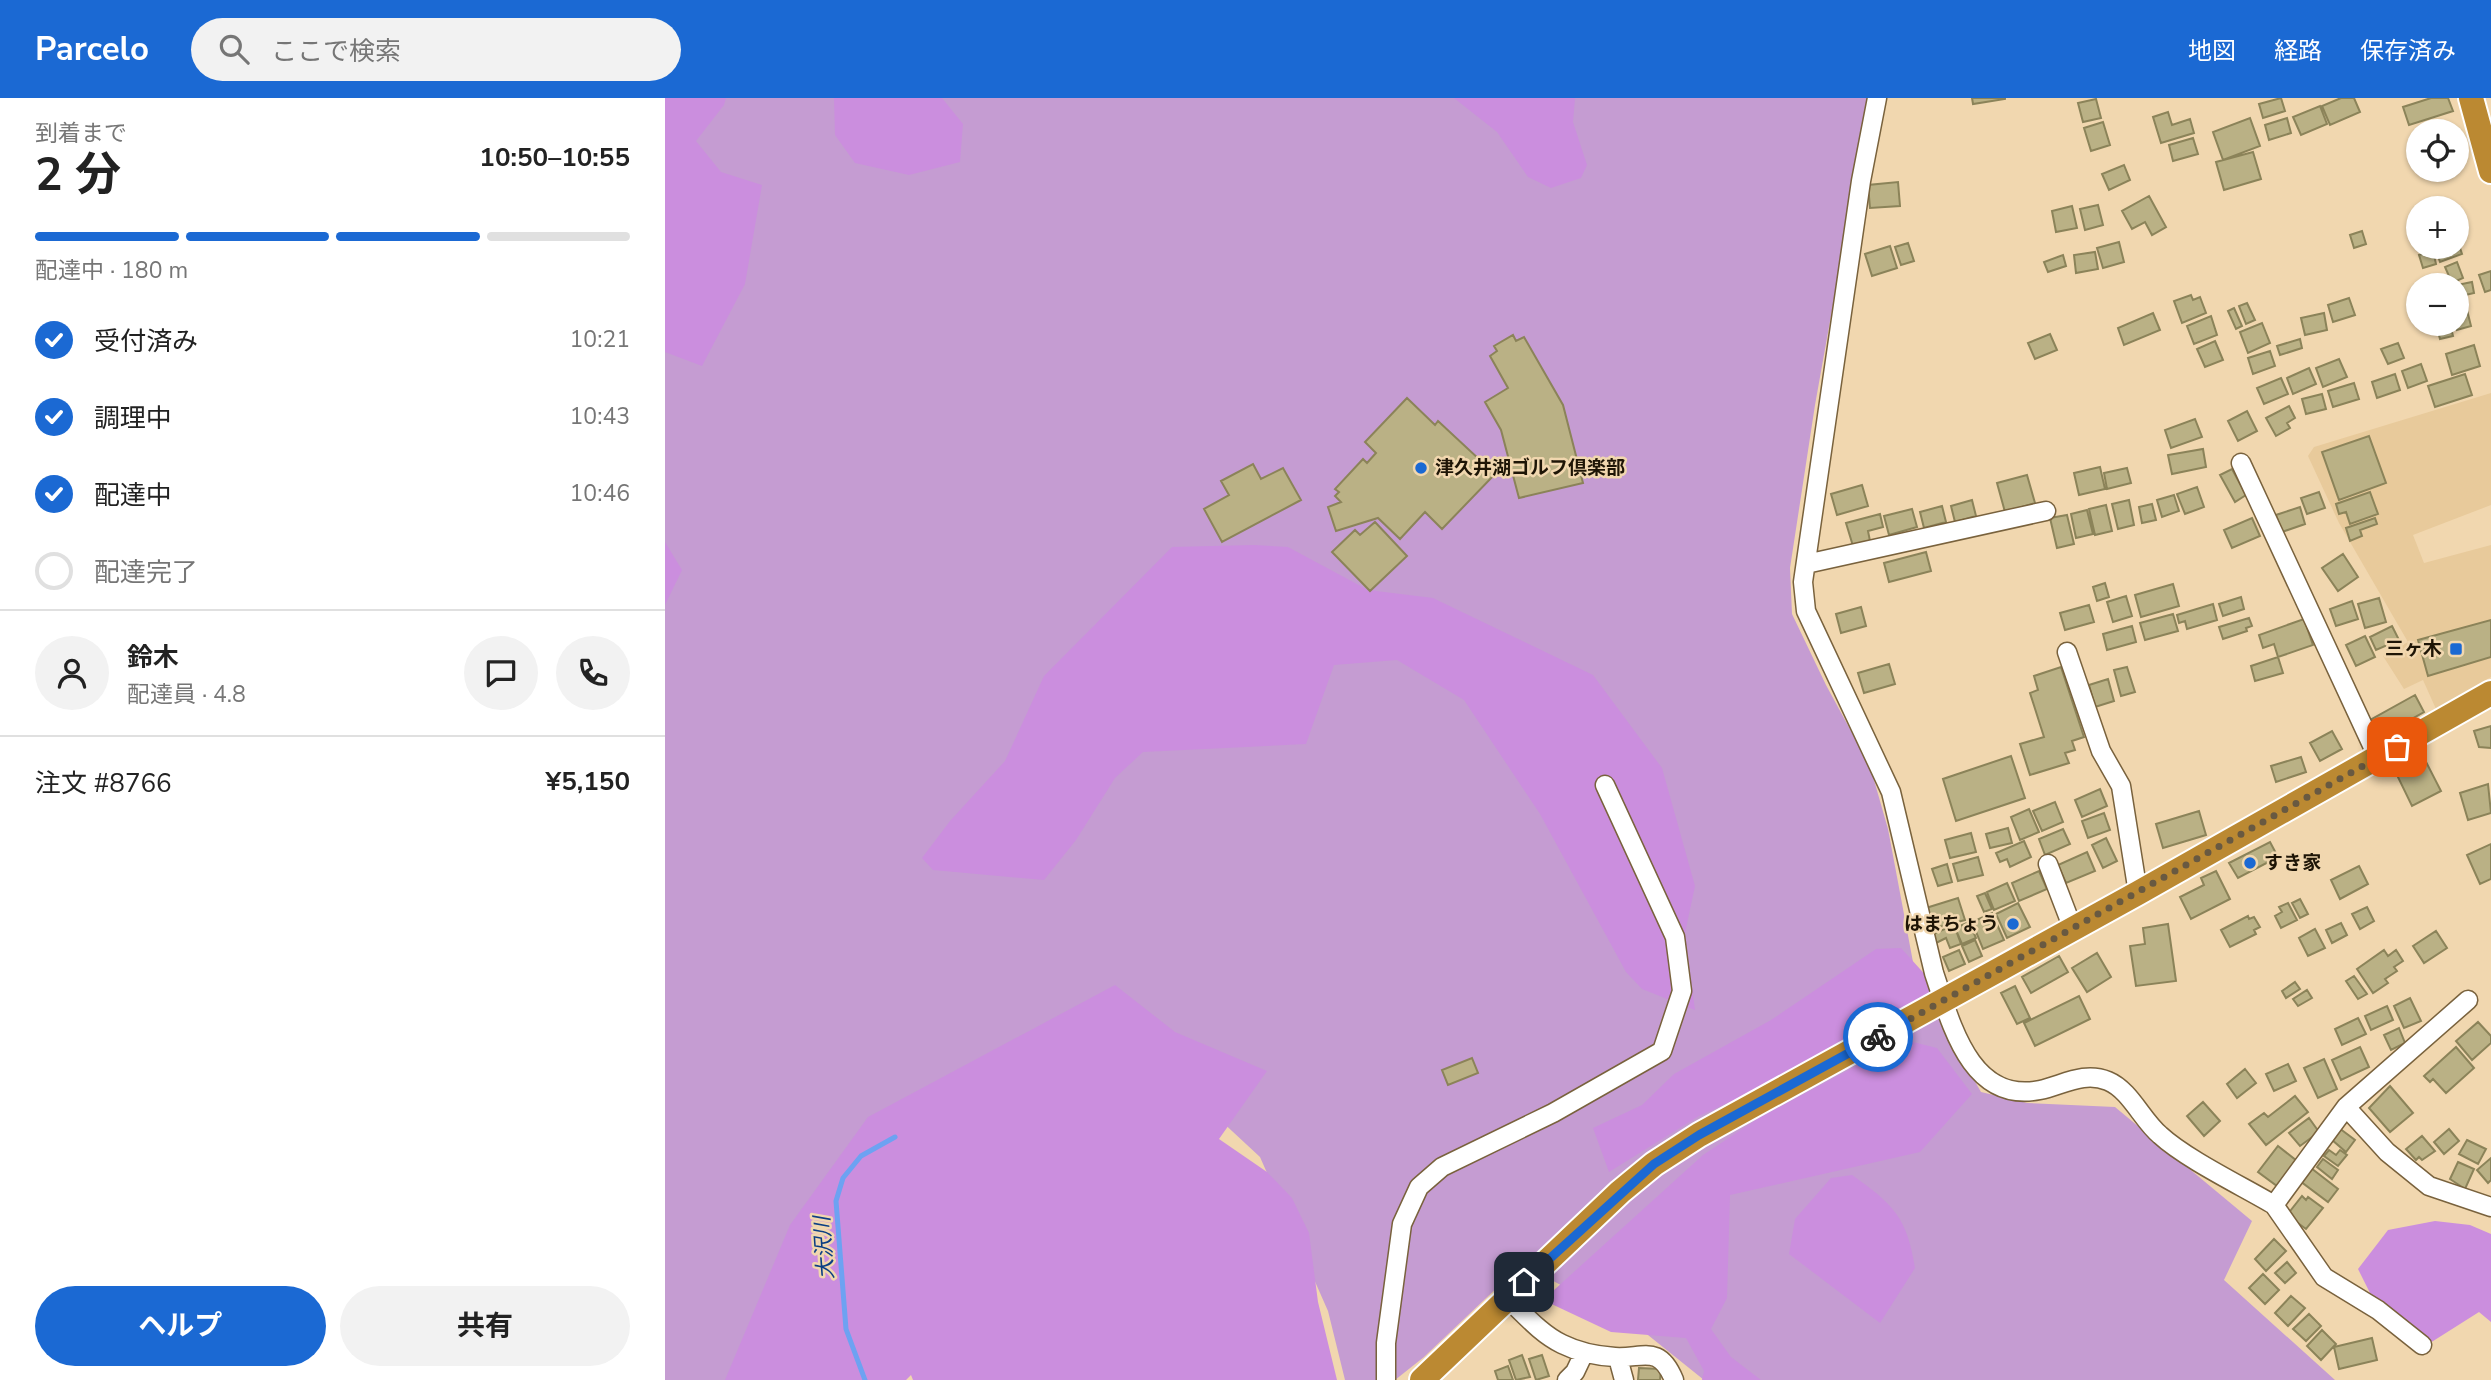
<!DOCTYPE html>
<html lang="ja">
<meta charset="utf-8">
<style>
:root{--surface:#fff;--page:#f2f2f2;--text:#222;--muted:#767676;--line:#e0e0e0;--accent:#1b69d3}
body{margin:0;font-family:"Nunito Sans","Noto Sans JP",sans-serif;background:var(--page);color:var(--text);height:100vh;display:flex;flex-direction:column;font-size:26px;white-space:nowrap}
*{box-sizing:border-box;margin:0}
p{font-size:23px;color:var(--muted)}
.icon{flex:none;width:38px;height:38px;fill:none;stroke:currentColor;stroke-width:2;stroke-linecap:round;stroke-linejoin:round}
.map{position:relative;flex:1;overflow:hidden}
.side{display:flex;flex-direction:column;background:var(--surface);width:665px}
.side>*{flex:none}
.tools{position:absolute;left:1741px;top:21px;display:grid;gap:14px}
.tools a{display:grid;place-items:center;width:63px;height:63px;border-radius:50%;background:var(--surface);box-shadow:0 2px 5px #0004;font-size:35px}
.pin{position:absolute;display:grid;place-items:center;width:60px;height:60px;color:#fff;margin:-30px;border-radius:14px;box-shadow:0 4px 10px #0006}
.courier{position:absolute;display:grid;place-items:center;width:70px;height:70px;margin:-35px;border:5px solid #1b69d3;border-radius:50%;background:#fff;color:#222;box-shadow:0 2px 9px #0007}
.head em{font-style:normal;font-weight:700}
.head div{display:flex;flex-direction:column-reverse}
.head{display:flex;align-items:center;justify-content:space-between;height:119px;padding:0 35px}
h1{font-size:46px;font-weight:700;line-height:52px}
.bar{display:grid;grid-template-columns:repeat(4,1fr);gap:10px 7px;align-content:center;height:84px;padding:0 35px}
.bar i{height:9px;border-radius:5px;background:var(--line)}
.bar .current{background:var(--accent)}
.bar p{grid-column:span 4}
.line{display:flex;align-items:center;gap:18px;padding:0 35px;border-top:2px solid var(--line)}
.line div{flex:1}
.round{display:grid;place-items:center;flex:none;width:74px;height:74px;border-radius:37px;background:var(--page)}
ol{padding:0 35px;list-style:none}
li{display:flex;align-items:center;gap:21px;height:77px}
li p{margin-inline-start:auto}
li .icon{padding:7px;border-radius:50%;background:var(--accent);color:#fff;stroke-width:4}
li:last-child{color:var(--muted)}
li i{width:38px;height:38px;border:4px solid var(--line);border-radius:50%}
.cta{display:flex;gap:14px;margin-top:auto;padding:14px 35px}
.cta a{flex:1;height:80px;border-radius:42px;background:var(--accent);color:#fff;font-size:28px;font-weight:700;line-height:80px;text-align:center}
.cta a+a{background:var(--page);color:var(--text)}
header{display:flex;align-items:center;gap:42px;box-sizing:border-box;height:98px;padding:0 35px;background:var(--accent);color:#fff}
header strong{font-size:33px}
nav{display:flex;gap:38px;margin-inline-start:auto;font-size:24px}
.search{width:490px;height:63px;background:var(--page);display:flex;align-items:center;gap:18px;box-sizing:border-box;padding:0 24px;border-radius:38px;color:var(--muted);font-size:26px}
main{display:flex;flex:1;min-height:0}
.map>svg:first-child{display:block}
</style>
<header>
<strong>Parcelo</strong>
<div class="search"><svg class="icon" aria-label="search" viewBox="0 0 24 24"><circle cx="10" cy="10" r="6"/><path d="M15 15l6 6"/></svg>ここで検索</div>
<nav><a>地図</a><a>経路</a><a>保存済み</a></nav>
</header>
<main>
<section class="side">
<div class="head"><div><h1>2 分</h1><p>到着まで</p></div><em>10:50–10:55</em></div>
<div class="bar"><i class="current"></i><i class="current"></i><i class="current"></i><i></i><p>配達中 · 180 m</p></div>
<ol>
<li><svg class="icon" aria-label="check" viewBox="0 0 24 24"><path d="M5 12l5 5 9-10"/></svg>受付済み<p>10:21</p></li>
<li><svg class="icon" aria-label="check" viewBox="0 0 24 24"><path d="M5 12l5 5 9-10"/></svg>調理中<p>10:43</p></li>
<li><svg class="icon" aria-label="check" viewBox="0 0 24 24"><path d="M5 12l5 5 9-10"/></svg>配達中<p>10:46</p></li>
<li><i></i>配達完了</li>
</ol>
<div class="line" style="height:126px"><a class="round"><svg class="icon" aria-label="person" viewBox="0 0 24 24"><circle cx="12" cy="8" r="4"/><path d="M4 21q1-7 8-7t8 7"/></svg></a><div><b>鈴木</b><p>配達員 · 4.8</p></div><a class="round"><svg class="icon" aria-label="chat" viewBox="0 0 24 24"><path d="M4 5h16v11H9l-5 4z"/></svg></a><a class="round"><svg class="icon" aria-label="phone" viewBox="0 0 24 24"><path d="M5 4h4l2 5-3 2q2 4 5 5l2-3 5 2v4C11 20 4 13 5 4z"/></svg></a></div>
<div class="line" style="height:91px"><div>注文 #8766</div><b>¥5,150</b></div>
<div class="cta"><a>ヘルプ</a><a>共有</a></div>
</section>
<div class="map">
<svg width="1826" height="1282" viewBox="0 0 1826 1282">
<rect width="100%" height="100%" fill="#f1d7af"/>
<!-- built -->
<path fill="#e8ca9b" d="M1826 295V407L1748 437 1759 465 1826 447V579L1771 611 1758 582 1739 591 1718 558 1743 544 1674 425 1643 358 1649 349Z"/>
<!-- green -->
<path fill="#c59cd2" d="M0 0H1205L1150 307 1125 470 1127 516 1161 587 1205 668 1223 731 1251 880 1316 994 1362 1005 1450 1009 1587 1123 1559 1182 1670 1282H1039L973 1229 857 1166 759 1259 730 1282H680L663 1213 595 1059 497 968 110 1282H0Z"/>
<!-- forest -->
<path fill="#cb8ede" d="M0 0H61L59 7 31 43 56 74 97 87 80 186 37 268 0 254Z
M169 0H277L298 26 295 64 244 77 190 65 170 37Z
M789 0H910L908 24 922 67 916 80 886 90 863 79 832 34Z
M0 444 17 472 0 507Z
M589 447 623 449 703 492 768 500 928 577 997 670 1030 788 1020 835 1030 912 977 891 961 874 875 716 799 602 732 562 669 567 641 646 478 654 450 680 411 742 379 782 268 772 257 760 285 723 340 663 379 578 507 449Z
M1236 850 1274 892 1130 974 1034 1018 944 1074 928 1030 977 1007 1009 976 1106 922 1211 851Z
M450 887 510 934 602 973 554 1041 602 1074 627 1100 644 1135 653 1204 672 1282H248L246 1277 241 1282H60L125 1127 203 1019Z
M1240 942 1272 950 1307 996 1255 1054 1065 1097 1062 1200 1046 1231 1066 1259 1096 1282H1037L1039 1273 1021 1240 946 1234 878 1202 1038 1057 1094 1020Z
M1187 1077C1228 1106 1242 1119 1250 1170L1215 1225 1124 1156 1130 1121 1166 1080Z
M1770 1123 1805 1127 1826 1136V1224L1814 1214 1765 1245 1705 1195 1693 1171 1723 1132Z"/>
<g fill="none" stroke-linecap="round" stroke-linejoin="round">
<!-- stream -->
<path stroke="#6da2f2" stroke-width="5" d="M200 1282 181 1231 171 1103 178 1080 196 1058 230 1039"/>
</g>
<!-- building -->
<path fill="#bab185" stroke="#8b8359" stroke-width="2" d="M1307 0H1340V1L1308 6Z
M1616 0 1620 13 1598 20 1594 6Z
M1676 0H1689L1695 14 1665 27 1657 8Z
M1766 0H1783L1788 13 1744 27 1738 9Z
M1431 1 1436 20 1418 24 1413 5Z
M1655 8 1662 26 1636 37 1628 19Z
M1503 14 1507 27 1525 21 1529 35 1496 45 1488 19Z
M1585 20 1595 48 1558 62 1548 34Z
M1622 20 1626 35 1604 42 1600 27Z
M1438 24 1445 47 1426 53 1419 30Z
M1528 40 1533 56 1508 63 1504 47Z
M1588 54 1596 81 1559 92 1551 64Z
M1459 67 1465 82 1444 92 1437 76Z
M1233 84 1235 108 1205 110 1203 87Z
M1484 98 1501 129 1487 137 1480 124 1467 131 1457 113Z
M1433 107 1438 127 1420 132 1415 111Z
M1407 108 1412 130 1391 134 1387 113Z
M1697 133 1701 146 1689 150 1685 137Z
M1792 141 1797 156 1775 164 1770 149H1792Z
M1454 144 1459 164 1438 170 1432 150Z
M1243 145 1249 163 1236 167 1230 149Z
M1225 148 1232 170 1207 178 1200 156Z
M1768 153 1771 166 1758 170 1754 157Z
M1430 154 1433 171 1411 175 1409 157Z
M1398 157 1401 168 1383 174 1379 164Z
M1792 164 1798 180 1787 185 1780 169Z
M1826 173V192L1820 194 1814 177Z
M1807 184 1809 195 1792 199V187Z
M1526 197 1528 202 1535 199 1541 215 1517 225 1509 203Z
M1684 200 1690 217 1668 224 1663 207Z
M1582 205 1590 222 1581 226 1574 208Z
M1801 208 1806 228 1792 232V210Z
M1569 210 1577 228 1571 231 1563 213Z
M1488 215 1495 232 1459 247 1453 230Z
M1659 215 1662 232 1640 237 1636 220Z
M1546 218 1552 237 1529 246 1522 228Z
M1597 225 1605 245 1583 255 1575 234Z
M1771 226H1785L1788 238 1775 241Z
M1385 236 1392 252 1370 261 1363 245Z
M848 237 851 243 859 239 898 307 918 385 854 400 836 332 820 304 843 290 825 258 832 253 829 248Z
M1635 241 1637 250 1615 257 1612 248Z
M1550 243 1558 262 1540 269 1532 251Z
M1733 245 1739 260 1723 266 1716 251Z
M1809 247 1815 268 1787 277 1781 256Z
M1605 253 1610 268 1588 276 1583 260Z
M1674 261 1682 279 1658 289 1651 270Z
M1756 266 1762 283 1743 290 1737 273Z
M1644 270 1651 286 1628 296 1622 280Z
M1730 276 1735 292 1712 300 1707 284Z
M1800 276 1807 297 1770 309 1763 288Z
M1616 280 1623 296 1599 306 1592 290Z
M1689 285 1694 301 1668 309 1663 293Z
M1657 296 1661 311 1641 316 1637 301Z
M742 300 770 327 773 323 830 376 777 431 760 414 735 441 713 420 671 433 663 409 676 404 670 398 674 394 670 391 698 361 702 365 711 355 700 344Z
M1624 308 1630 320 1622 325 1625 330 1611 338 1601 320Z
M1582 313 1592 333 1573 343 1563 323Z
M1530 321 1537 339 1506 350 1500 332Z
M1704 338 1721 385 1674 402 1657 354Z
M1538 351 1541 369 1507 376 1503 357Z
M588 366 596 381 618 370 636 402 557 444 539 411 564 397 556 383Z
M1435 369 1440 391 1414 397 1409 375Z
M1462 370 1466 385 1442 391 1439 375Z
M1567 371 1581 397 1570 404 1555 377Z
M1362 377 1370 405 1340 414 1332 385Z
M1197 387 1203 408 1172 417 1166 396Z
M1532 389 1539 409 1520 416 1512 396Z
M1654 394 1660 410 1642 416 1636 400Z
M1705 394 1713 416 1685 426 1681 414 1674 416 1671 406Z
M1509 397 1514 413 1497 419 1492 402Z
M1307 402 1311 418 1290 424 1286 408Z
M1464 402 1469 427 1453 431 1447 406Z
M1487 406 1491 422 1477 425 1474 409Z
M1441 407 1447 433 1430 437 1424 411Z
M1277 408 1281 424 1259 430 1255 414Z
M1635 409 1640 426 1617 434 1611 417Z
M1247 411 1252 429 1224 437 1219 418Z
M1422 412 1428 436 1411 440 1406 416Z
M1215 416 1218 429 1203 433 1205 443 1188 448 1181 425Z
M1402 417 1409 446 1392 450 1385 420Z
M1587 420 1595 438 1567 450 1559 432Z
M1710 420 1712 426 1695 432 1697 438 1685 443 1681 430Z
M710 424 742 458 705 493 667 454 690 432 695 437Z
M1261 454 1266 473 1224 484 1219 465Z
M1678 456 1693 479 1673 493 1657 470Z
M1440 485 1444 499 1432 503 1428 489Z
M1508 486 1514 508 1476 519 1470 497Z
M1461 498 1467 518 1448 524 1442 504Z
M1576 499 1579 511 1558 518 1554 506Z
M1714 500 1721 524 1700 530 1693 506Z
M1687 503 1693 521 1671 528 1665 511Z
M1548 506 1552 522 1522 531 1520 523 1514 525 1512 517Z
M1424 507 1429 524 1400 532 1395 515Z
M1196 509 1201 528 1176 535 1171 516Z
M1508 516 1513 533 1480 542 1475 525Z
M1584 520 1587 528 1581 530 1582 533 1558 541 1554 529Z
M1639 521 1648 547 1613 559 1609 546 1598 550 1594 537Z
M1826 522V559L1763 578 1753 542Z
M1467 528 1471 544 1442 552 1438 536Z
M1727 528 1734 542 1711 552 1705 539Z
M1700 538 1710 559 1691 568 1681 547Z
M1613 559 1618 575 1590 583 1586 568Z
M1224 566 1230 586 1199 595 1193 575Z
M1396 569 1419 639 1407 643 1410 652 1400 655 1404 665 1365 677 1355 646 1379 639 1365 595 1373 592 1369 578Z
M1462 569 1470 594 1456 598 1449 572Z
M1443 581 1449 603 1430 609 1424 587Z
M1750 597 1759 614 1716 638 1707 621Z
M1826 628V650L1814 649 1809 633Z
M1667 633 1677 651 1655 663 1645 645Z
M1346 658 1360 700 1291 723 1278 681Z
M1758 658 1776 693 1747 708 1730 673Z
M1636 659 1641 674 1611 684 1606 668Z
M1823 686 1826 715 1803 722 1795 695Z
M1435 691 1442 708 1417 719 1410 702Z
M1390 704 1398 724 1377 733 1368 713Z
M1364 711 1374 734 1355 742 1346 719Z
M1534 713 1541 737 1498 750 1491 726Z
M1439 715 1445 732 1423 740 1417 723Z
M1343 730 1347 745 1325 750 1321 736Z
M1398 731 1405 746 1380 757 1374 741Z
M1306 735 1311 754 1285 760 1280 742Z
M1441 740 1452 763 1438 770 1427 747Z
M1359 743 1366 759 1345 769 1342 761 1335 764 1331 755Z
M1605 744 1613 759 1573 780 1564 765Z
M1826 746V781L1815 786 1802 757Z
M1422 754 1430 773 1401 785 1393 767Z
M1313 759 1318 777 1293 783 1288 766Z
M1282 766 1287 784 1273 788 1267 771Z
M1694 768 1703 786 1675 801 1666 782Z
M1374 773 1382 791 1354 803 1347 785Z
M1551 773 1565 801 1526 821 1515 799 1539 787 1536 780Z
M1342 785 1350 803 1329 812 1322 794Z
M1320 795 1327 811 1319 814 1312 798Z
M1293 800 1300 822 1267 831 1261 810Z
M1635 801 1643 816 1635 820 1627 805Z
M1353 805 1365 829 1342 840 1331 816Z
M1623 805 1632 822 1616 830 1610 818 1617 814 1614 809Z
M1702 809 1709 823 1695 831 1687 816Z
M1327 815 1339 842 1318 851 1307 824Z
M1583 818 1584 821 1589 819 1595 829 1589 832 1591 836 1565 849 1556 832Z
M1304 824 1311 840 1297 846 1290 830Z
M1676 825 1682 837 1667 845 1661 832Z
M1503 826 1511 883 1471 888 1465 848 1480 846 1478 830Z
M1289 827 1296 846 1285 850 1281 840 1271 845 1268 836Z
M1650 831 1660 850 1643 858 1634 840Z
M1771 833 1782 850 1759 865 1748 848Z
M1310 842 1317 858 1304 864 1297 848Z
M1294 852 1300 866 1284 873 1278 859Z
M1719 852 1723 858 1731 852 1738 863 1729 869 1732 873 1720 881 1723 885 1708 895 1692 871Z
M1432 855 1446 879 1422 894 1407 870Z
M1394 858 1403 874 1366 895 1357 879Z
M1689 878 1702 896 1693 901 1681 883Z
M1630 884 1635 891 1621 900 1617 893Z
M1350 888 1365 920 1352 926 1336 895Z
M1642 892 1647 900 1633 908 1628 901Z
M1414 898 1425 921 1370 948 1359 925Z
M1745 900 1756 923 1739 930 1729 908Z
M1722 908 1728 922 1706 932 1700 918Z
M1693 920 1701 936 1677 947 1670 931Z
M1813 924 1826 938V945L1807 962 1791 943Z
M1734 930 1740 945 1726 952 1719 937Z
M1695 949 1704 969 1676 982 1667 962Z
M1791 949 1809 970 1781 995 1768 981 1765 984 1759 978Z
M807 960 813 975 783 987 777 972Z
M1659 961 1672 991 1653 1000 1639 970Z
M1623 966 1631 983 1609 993 1601 976Z
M1580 971 1591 985 1572 1000 1562 986Z
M1725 988 1748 1015 1725 1034 1704 1010Z
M1630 998 1643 1014 1601 1047 1584 1026 1599 1015 1603 1019Z
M1538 1004 1555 1023 1539 1038 1522 1018Z
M1644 1020 1654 1034 1635 1048 1624 1035Z
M1674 1030 1690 1042 1681 1054 1666 1041Z
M1784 1031 1794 1043 1779 1056 1769 1044Z
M1757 1038 1770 1053 1757 1062 1754 1059 1751 1062 1741 1051Z
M1802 1042 1821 1051 1813 1066 1794 1056Z
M1613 1048 1632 1063 1612 1088 1593 1074Z
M1664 1052 1671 1057 1675 1052 1682 1057 1673 1068 1659 1058Z
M1826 1060V1082L1823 1085 1812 1072Z
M1658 1061 1673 1072 1667 1081 1652 1069Z
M1793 1064 1809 1071 1800 1091 1785 1081Z
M1646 1070 1673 1091 1663 1104 1635 1083Z
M1637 1098 1641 1102 1643 1099 1658 1110 1641 1131 1622 1117Z
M1609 1141 1621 1153 1601 1173 1590 1161Z
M1622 1164 1631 1175 1620 1185 1610 1175Z
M1598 1176 1614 1192 1600 1206 1584 1190Z
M1626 1198 1640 1210 1623 1228 1610 1215Z
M1644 1216 1656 1228 1641 1243 1628 1231Z
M1657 1232 1671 1246 1656 1262 1642 1248Z
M1707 1240 1712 1262 1674 1271 1669 1249Z
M857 1257 865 1279 851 1282 844 1262Z
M877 1257 884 1278 871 1282 864 1261Z
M843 1268 848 1282H833L830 1273Z
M974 1270 996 1271 995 1282H973Z"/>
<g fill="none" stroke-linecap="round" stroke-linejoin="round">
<!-- minor casing -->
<g stroke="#79623d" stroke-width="21">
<path id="minor" d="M1212 0 1196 83 1138 484 1141 513 1226 694 1269 875C1286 925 1305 1006 1375 992 1398 987 1419 973 1443 983 1465 992 1477 1022 1495 1037 1521 1061 1577 1088 1609 1107
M1576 365 1713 660
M1141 466 1381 413
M1402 554 1436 653 1456 688 1473 795
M1383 766 1408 831
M1681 1009 1722 1054 1764 1088 1826 1109
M842 1200C859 1216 876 1236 897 1246 913 1254 933 1258 950 1259 977 1261 994 1245 1009 1282
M1757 1247 1713 1212 1659 1179 1609 1107 1681 1009 1803 902
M953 1260 959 1282
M721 1282V1245L737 1126 754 1089 777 1069 888 1015 997 953 1017 893 1010 839 940 687
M902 1282 910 1274 919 1255"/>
</g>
<!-- highway casing -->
<g stroke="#fff" stroke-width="28">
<path id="highway" d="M1806 0 1826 73
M757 1282 955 1094 989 1066 1034 1037 1473 795 1826 595"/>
</g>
<!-- minor -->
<use href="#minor" stroke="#fff" stroke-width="18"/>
<!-- highway -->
<use href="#highway" stroke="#bb8932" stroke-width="24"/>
</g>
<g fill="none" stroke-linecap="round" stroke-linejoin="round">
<!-- done -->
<path stroke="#685941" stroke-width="7" stroke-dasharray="0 12.6" d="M1213 939 1732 649"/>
<!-- route -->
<path stroke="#1b69d3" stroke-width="9" d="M859 1184 989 1066 1034 1037 1213 939"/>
</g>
<!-- markers -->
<g fill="#1b69d3" stroke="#f1d7af" stroke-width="2.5">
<circle cx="756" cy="370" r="7"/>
<rect x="1784" y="544" width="14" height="14" rx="3.5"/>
<circle cx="1585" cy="765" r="7"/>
<circle cx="1348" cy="826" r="7"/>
</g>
<g text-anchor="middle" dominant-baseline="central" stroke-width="5" stroke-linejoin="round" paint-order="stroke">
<!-- poi labels -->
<g font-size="19" font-weight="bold" fill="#1e1506" stroke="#f1d7af" text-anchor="start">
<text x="770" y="370">津久井湖ゴルフ倶楽部</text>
<text x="1777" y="551" text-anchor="end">三ヶ木</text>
<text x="1599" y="765">すき家</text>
<text x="1334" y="826" text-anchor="end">はまちょう</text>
</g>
<!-- water labels -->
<g font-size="21" font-style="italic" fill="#0b3e84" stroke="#f1d7af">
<text transform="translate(159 1150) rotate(-94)">大沢川</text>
</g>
</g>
</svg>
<div class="tools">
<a><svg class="icon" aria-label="locate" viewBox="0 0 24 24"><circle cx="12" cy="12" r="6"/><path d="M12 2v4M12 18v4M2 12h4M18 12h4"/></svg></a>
<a>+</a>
<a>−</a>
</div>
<div class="pin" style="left:1732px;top:649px;background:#ea580c"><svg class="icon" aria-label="bag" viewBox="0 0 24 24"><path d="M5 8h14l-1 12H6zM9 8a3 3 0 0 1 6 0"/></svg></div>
<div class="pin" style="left:859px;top:1184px;background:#1f2937"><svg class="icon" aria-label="home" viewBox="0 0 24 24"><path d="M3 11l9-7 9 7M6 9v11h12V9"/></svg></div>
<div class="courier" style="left:1213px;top:939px"><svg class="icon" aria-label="bike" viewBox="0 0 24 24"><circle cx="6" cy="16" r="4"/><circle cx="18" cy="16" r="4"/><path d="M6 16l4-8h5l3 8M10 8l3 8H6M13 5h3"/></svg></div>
</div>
</main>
